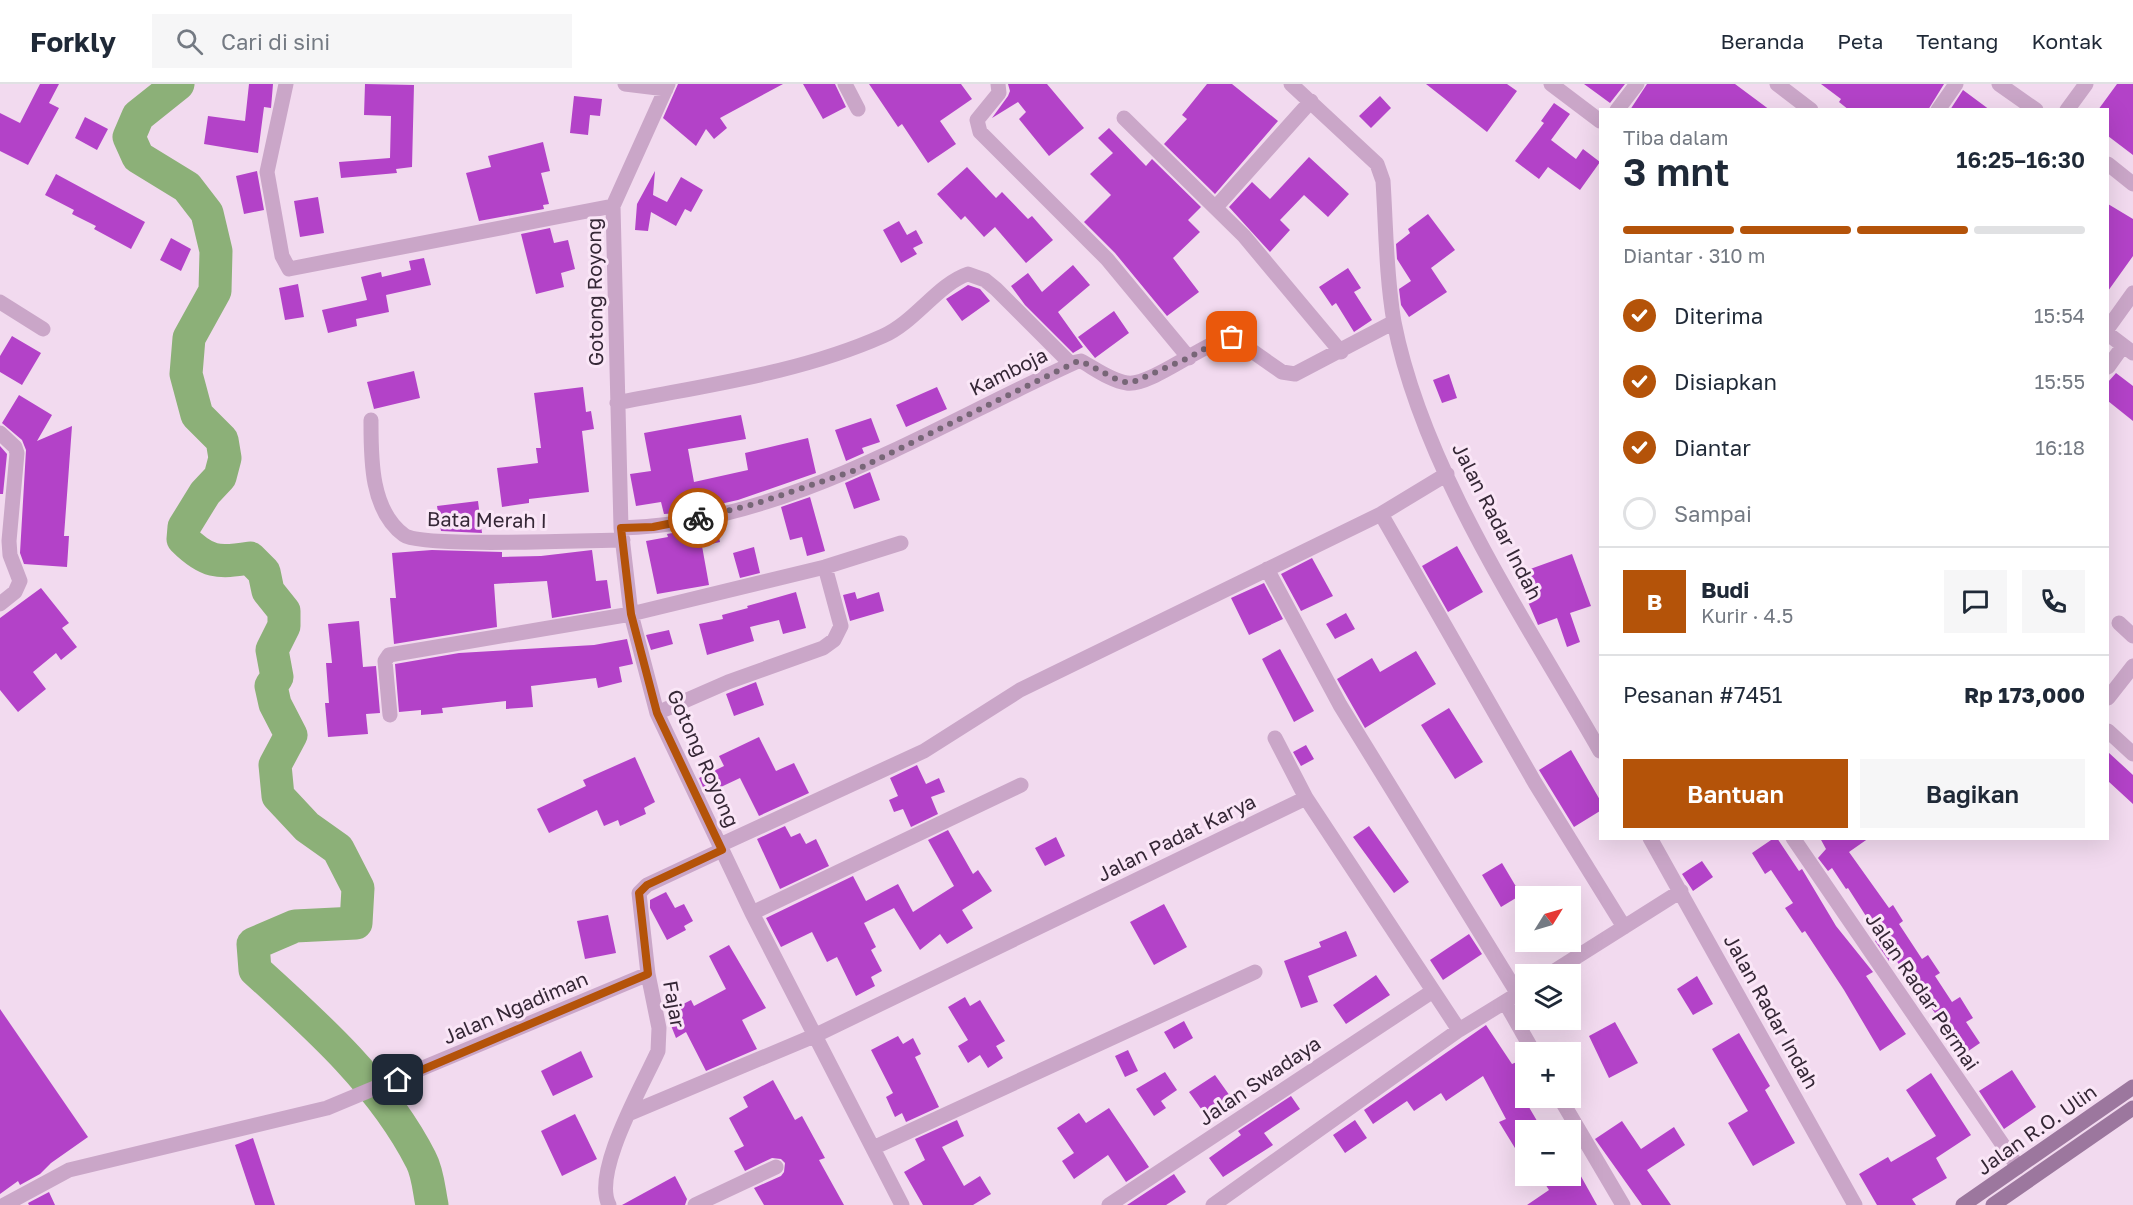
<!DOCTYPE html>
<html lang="id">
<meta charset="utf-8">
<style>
:root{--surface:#fff;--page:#f6f6f7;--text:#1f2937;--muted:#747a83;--line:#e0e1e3;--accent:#b45309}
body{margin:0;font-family:"Golos Text",sans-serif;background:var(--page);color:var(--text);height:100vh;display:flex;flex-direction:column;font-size:22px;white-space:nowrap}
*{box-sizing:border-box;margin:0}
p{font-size:20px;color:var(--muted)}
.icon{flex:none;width:33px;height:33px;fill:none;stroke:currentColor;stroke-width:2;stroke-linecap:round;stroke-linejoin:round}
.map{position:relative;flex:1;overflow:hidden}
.drawer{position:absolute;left:1599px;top:24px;width:510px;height:732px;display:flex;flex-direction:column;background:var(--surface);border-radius:0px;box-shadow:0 6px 24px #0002}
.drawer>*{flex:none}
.needle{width:39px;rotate:53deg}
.buttons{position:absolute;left:1515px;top:802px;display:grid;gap:12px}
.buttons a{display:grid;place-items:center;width:66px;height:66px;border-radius:0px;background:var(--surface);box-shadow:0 6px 24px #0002;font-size:30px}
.pin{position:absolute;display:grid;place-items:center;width:51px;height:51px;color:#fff;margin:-26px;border-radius:12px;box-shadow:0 3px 9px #0006}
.courier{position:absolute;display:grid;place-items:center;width:60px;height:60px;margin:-30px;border:4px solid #b45309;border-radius:50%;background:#fff;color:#222;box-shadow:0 2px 8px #0007}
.headline em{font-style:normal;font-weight:600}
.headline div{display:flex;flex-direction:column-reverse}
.headline{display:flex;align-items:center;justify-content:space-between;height:102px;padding:0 24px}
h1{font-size:39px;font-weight:600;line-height:45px}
.bar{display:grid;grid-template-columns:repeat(4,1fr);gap:9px 6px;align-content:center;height:72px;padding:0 24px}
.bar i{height:8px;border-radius:4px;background:var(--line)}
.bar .current{background:var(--accent)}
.bar p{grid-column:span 4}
.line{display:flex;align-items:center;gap:15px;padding:0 24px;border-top:2px solid var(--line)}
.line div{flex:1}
.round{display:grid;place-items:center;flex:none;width:63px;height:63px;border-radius:0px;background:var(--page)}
ol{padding:0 24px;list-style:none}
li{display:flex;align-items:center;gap:18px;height:66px}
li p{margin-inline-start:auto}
li .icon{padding:6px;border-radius:50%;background:var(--accent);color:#fff;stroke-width:4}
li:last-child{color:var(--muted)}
li i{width:33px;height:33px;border:3px solid var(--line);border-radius:50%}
.button{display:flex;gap:12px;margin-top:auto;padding:12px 24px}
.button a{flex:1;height:69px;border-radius:0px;background:var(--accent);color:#fff;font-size:24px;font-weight:600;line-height:69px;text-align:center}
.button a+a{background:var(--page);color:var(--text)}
header{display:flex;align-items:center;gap:36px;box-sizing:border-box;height:84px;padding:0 30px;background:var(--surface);border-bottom:2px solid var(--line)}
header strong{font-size:28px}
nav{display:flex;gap:33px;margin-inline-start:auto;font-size:21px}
.search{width:420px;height:54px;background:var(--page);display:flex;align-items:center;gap:15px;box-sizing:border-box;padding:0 21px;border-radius:0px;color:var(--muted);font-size:22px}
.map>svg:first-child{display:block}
</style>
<header>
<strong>Forkly</strong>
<div class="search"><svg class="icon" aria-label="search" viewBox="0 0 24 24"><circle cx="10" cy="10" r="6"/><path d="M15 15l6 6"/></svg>Cari di sini</div>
<nav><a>Beranda</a><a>Peta</a><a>Tentang</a><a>Kontak</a></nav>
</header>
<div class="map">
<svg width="2133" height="1121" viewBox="0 0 2133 1121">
<rect width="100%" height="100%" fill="#f2daef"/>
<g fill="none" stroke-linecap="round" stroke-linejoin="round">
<!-- river -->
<path stroke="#8cb078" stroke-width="33" d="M178 0 138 32 129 53 138 73 187 103 207 129 216 167 215 207 189 254 186 290 197 331 222 356 225 374 220 393 205 409 184 443 183 455C207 479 218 479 250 474L264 488 268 507 284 527V542L272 566 277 593 271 602 275 620 291 651 275 681 278 712 307 743 338 765 358 804 356 839 295 842 253 860 255 886C317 942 383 1001 421 1076 428 1089 429 1107 432 1121"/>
</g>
<!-- building -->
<path fill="#b342c8" d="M40 0H59L49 19 59 24 28 81 0 67V29L20 39Z
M249 0H273L271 24 264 23 258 69 204 60 208 32 245 37Z
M365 0 414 1 412 83 396 85 397 89 341 94 339 78 390 74 391 32 364 31Z
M678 0H783L720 34 727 44 714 55 706 45 696 62 663 34Z
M803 0H835L846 23 823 35Z
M869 0H961L972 15 940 37 956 60 928 79 902 40 898 43Z
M1008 0H1047L1084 44 1049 72 1019 35 1026 28 1018 18 992 34 1008 12 1010 7Z
M1207 0H1232L1278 37 1215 110 1164 60 1187 35 1182 31Z
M1426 0H1507L1517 7 1487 48Z
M1584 0H1625L1610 19Z
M1647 0H1735L1770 26H1630Z
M1821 0H1944L1928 26H1849L1839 18 1841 15Z
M2117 0H2133V71L2108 52V26H2098Z
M1963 6 1990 26H1950Z
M574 12 602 15 600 32 590 31 588 51 570 49Z
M1380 12 1391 24 1371 44 1359 32Z
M1554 19 1570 30 1551 56 1576 75 1583 65 1600 78 1580 106 1548 83 1539 95 1515 77 1544 39 1541 37Z
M85 33 108 45 97 66 75 54Z
M1109 44 1146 82 1152 75 1201 123 1188 136 1200 148 1173 174 1199 208 1167 232 1115 169 1084 138 1111 111 1090 90 1113 69 1098 54Z
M543 58 550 87 541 89 549 120 543 121 544 125 479 137 466 89 491 83 488 72Z
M1309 73 1349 110 1328 133 1304 111 1280 136 1290 146 1270 168 1229 123 1252 98 1270 115Z
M967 83 996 114 1002 108 1028 135 1032 132 1053 156 1026 179 995 143 984 153 965 132 961 136 937 110Z
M257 87 264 126 244 130 236 92Z
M655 87 653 111 667 118 681 93 703 106 691 128 685 125 676 142 651 128 648 147 635 146 637 120Z
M56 90 145 138 131 165 94 145 96 142 72 130 74 126 45 111Z
M318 113 324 149 300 153 294 117Z
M2108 120 2133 135V172L2108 207Z
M1428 130 1455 166 1431 184 1447 208 1409 233 1401 221 1399 205 1411 197 1397 175 1396 160 1410 149 1408 145Z
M899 137 907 151 916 146 923 159 913 164 917 170 901 179 883 146Z
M550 144 554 159 568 156 575 185 561 189 564 203 536 210 521 150Z
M171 154 191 165 181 187 160 176Z
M424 174 431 201 386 211 389 228 356 235 357 242 328 249 322 226 367 216 361 193 381 188 382 193 411 186 409 177Z
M1073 181 1090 201 1058 228 1083 263 1073 269 1025 221 1011 202 1028 189 1042 208Z
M1348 184 1361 204 1354 208 1372 236 1354 248 1336 219 1332 222 1319 203Z
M298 200 304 233 285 236 279 204Z
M968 201 980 205 990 217 962 237 946 215Z
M1114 227 1129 249 1095 274 1078 253Z
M12 252 41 269 22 301 0 288V272Z
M414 287 420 314 374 325 367 298Z
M2116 289 2133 302V337L2108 317V298Z
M1449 290 1457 314 1442 319 1433 296Z
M583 303 586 328 591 327 594 345 582 347 589 408 529 415V419L502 423 497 384 538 379 536 364H541L534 309Z
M937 303 947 325 906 343 896 321Z
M19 311 52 331 37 357 72 342 64 452H69L67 483 24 480 20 469 26 366 22 356 2 339Z
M741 331 746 355 688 365 694 398 748 386 745 369 808 354 816 389 738 416 680 429 664 430 661 418 636 422 630 390 651 387 644 349Z
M871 334 880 358 862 364 864 369 846 377 835 346Z
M0 362 7 370 3 410H0Z
M870 388 880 416 854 425 845 399Z
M810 413 825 467 807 472 802 453 790 456 781 423Z
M478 417 482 449 441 447 437 422Z
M716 441 720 458 702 462 709 501 657 510 646 457 668 453 667 450Z
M1457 462 1483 508 1448 528 1422 482Z
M754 463 760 489 740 494 733 469Z
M432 466 502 468V473L541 472 592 466 596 497 607 496 611 524 552 534 547 497 494 500 497 543 394 560 390 514H396L392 469Z
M1572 470 1591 522 1570 529 1580 558 1567 563 1557 534 1538 541 1516 490Z
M1312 474 1333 512 1301 527 1281 490Z
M1264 499 1283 535 1249 551 1231 514Z
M41 504 69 539 62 544 77 563 61 576 56 569 33 588 46 605 18 628 0 606V534Z
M796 508 806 544 783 550 779 536 750 543 754 557 707 571 699 540 723 535 722 531 748 524 747 522Z
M855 508 857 515 879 508 884 527 850 537 843 511Z
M1346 529 1355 545 1335 555 1326 540Z
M359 537 363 583 376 582 380 629 366 630 368 650 328 653 325 619H329L326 579H332L328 540Z
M669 546 673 560 651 566 646 551Z
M627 555 633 580 619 583 622 598 598 604 596 594 531 602 533 623 506 625V617L442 624 443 629 421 631V626L399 628 395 580 459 569 594 561Z
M1280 565 1314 627 1294 638 1262 575Z
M1416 567 1436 600 1365 644 1337 595 1372 574 1380 588Z
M756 598 764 621 734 632 726 610Z
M1449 624 1483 678 1455 695 1421 641Z
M759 653 776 687 794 679 809 709 759 732 740 694 706 710 699 694 724 682 719 672Z
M1306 661 1314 675 1301 682 1293 668Z
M1571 666 1600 716V727L1574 743 1539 686Z
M2108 668 2133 691V720L2108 697Z
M635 673 655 718 644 724 646 730 620 742 618 736 604 742 597 726 549 749 537 725 586 702 583 696Z
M917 681 926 700 939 694 945 708 931 713 938 730 911 743 903 725 894 728 889 716 898 712 890 694Z
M785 742 791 753 800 749 806 760 816 755 829 782 780 805 757 755Z
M1369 742 1409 798 1394 809 1353 753Z
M948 746 973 790 978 786 992 807 962 826 973 844 947 860 940 850 920 866 894 824 864 839 876 863 871 866 882 887 871 893 875 902 856 912 837 873 827 878 812 848 781 863 766 834 853 792 866 817 898 800 913 828 954 802 928 756Z
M1056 753 1065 772 1045 782 1035 764Z
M1774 754H1777L1799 787 1802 785 1836 842 1873 888 1866 892 1906 950 1880 967 1844 906 1805 847 1802 849 1785 824 1793 819 1771 786 1765 790 1752 769Z
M1820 754H1869L1849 768 1889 824 1893 821 1903 837 1899 840 1922 875 1928 871 1940 889 1935 892 1952 918 1960 913 1973 934 1966 938 1980 959 1964 970 1901 881 1900 882 1894 873 1889 877 1875 857 1880 854 1848 804 1846 805 1832 784 1828 787 1818 774 1826 765Z
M1702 777 1713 793 1693 807 1682 790Z
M1502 779 1521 811 1501 823 1482 791Z
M666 808 675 824 684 820 693 837 684 842 686 846 667 856 650 824V816Z
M1164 820 1187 863 1154 881 1130 838Z
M608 831 616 869 585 875 577 837Z
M1346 847 1357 872 1308 892 1318 918 1301 924 1284 877 1321 863 1319 858Z
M1469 850 1482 870 1443 896 1430 876Z
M729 861 766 924 742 936 757 965 706 987 686 948 676 954 666 929 691 916 694 922 726 905 709 872Z
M1376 891 1390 911 1346 940 1333 921Z
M1697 892 1713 920 1693 931 1677 905Z
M965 913 970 922 980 916 1005 957 996 962 1003 974 988 984 980 971 968 979 958 962 968 956 948 923Z
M0 925 88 1053 51 1079 40 1090 20 1101 18 1097 0 1110Z
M1184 937 1193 954 1174 965 1164 948Z
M1615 938 1638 979 1609 994 1589 952Z
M1486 941 1512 980 1526 974V998L1517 1003 1543 1047H1526V1082L1499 1038 1506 1035 1483 992 1446 1017 1441 1009 1414 1027 1407 1017 1373 1040 1364 1026Z
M1739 949 1770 1002 1765 1006 1795 1059 1753 1082 1728 1039 1748 1027 1712 965Z
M898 952 903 960 913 954 921 970 915 973 939 1023 906 1038 902 1029 895 1033 886 1013 893 1009 871 966Z
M1128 966 1138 987 1125 993 1115 972Z
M581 967 593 993 553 1012 541 987Z
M2012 986 2036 1023 2004 1045 1979 1007Z
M1165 988 1177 1006 1161 1017 1166 1024 1154 1032 1136 1005Z
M1931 989 1971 1051 1936 1074 1947 1094 1912 1115 1916 1121H1877L1859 1090 1888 1073 1891 1078 1936 1052 1906 1006Z
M1215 991 1230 1012 1204 1029 1189 1008Z
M773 996 795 1036 802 1032 825 1074 819 1076 844 1121H764L754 1104 781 1092 784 1088 785 1079 781 1075 772 1074 745 1087 734 1067 744 1062 729 1034 748 1023 743 1013Z
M1291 1012 1300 1025 1264 1049 1273 1061 1223 1093 1209 1074 1241 1051 1238 1047Z
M1109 1024 1149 1083 1126 1098 1108 1071 1074 1095 1062 1077 1074 1069 1057 1044 1079 1029 1086 1039Z
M575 1030 597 1075 562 1092 541 1047Z
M957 1036 964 1052 942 1063 964 1102 980 1092 991 1110 973 1121H923L904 1088 925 1076 915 1055Z
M1355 1036 1367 1054 1345 1069 1333 1051Z
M1622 1037 1641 1065 1674 1043 1685 1061 1647 1086 1671 1121H1642L1595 1055Z
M253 1054 275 1121H255L235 1061Z
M1578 1087 1597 1121H1527L1549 1106 1540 1092H1571Z
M1174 1090 1186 1108 1166 1121H1127Z
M675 1092 687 1115 685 1121H622Z
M49 1108 55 1121H29L28 1119Z"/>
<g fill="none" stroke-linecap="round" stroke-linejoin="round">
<!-- street -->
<path stroke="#caa6c8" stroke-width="15" d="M286 0 267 88 282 172 289 185 613 122
M625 0 666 5
M668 0 613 122 621 444 631 530 657 629 752 829 902 1121
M845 0 858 25
M998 0 999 9 977 36 980 48 1107 175 1189 274
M1291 0 1377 80 1383 97C1386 143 1386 192 1394 238 1423 386 1526 537 1600 667
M1551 0 1600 37
M1777 0 1811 26
M1999 0 2036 26
M1617 26 1637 0
M1938 26 1956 0
M2067 26 2086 0
M1124 34 1244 152 1341 268
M2108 80 2133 100
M1216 123 1311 17
M0 218 43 245
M2108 244 2133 209
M2108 250 2133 269
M2108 283 2123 262
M617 319C706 301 800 289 883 252 915 238 938 200 968 190L985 196 996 205 1071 280
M371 336C371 373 370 426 404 451 421 464 591 456 623 456
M0 349 15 363 17 369 9 457 10 471 20 497 15 508 0 520
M1381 430 1535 699 1624 843
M621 444C784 440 932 343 1076 278L1081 277C1094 284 1111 297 1127 299 1150 303 1207 256 1232 253L1282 288 1295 290 1394 238
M1267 485 1340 621 1518 910
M2119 539 2133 552
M2108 614 2133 582
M657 629 728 598 823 564 834 556 841 542 825 483
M390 631 385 577 389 571 631 530 825 483 901 459
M2108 647 2133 670
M1275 654 1306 714
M1650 754 1855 1121
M1793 754 2018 1083
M720 761 924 667 1020 606 1381 430 1447 390
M752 829 1021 701
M1548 891 1681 807
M1505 918 1534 969
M1560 1014 1623 1121
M628 1030 814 952 1306 714 1459 946
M873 1064 1255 888
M4 1121 69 1086 327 1024 648 890
M609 1121C592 1088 643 1001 658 967L659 944 648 890 639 809 647 801 722 766
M695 1121 776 1083
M1109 1121 1433 907
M1213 1121 1459 946 1526 905"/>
<!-- secondary -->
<path stroke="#9c779e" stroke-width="15" d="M1963 1121 2133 1003
M1993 1121 2133 1024"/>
</g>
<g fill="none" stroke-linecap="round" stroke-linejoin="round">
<!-- done -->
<path stroke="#767" stroke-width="6" stroke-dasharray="0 10.8" d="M698 434 755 420 856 386 1076 278 1081 277 1120 297 1131 299 1188 274 1224 254 1232 253"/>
<!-- route -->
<path stroke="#b45309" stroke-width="8" d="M398 996 648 890 639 809 647 801 722 766 657 629 631 530 621 444 653 443 698 434"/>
</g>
<g text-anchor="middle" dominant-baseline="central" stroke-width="6" stroke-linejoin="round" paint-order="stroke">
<!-- street labels -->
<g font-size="20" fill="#352736" stroke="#fae6f7">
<text transform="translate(594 208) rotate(-91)">Gotong Royong</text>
<text transform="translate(1008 287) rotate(-26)">Kamboja</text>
<text transform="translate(487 435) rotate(1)">Bata Merah I</text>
<text transform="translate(1498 437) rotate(63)">Jalan Radar Indah</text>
<text transform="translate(704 674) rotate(66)">Gotong Royong</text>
<text transform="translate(1176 753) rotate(-26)">Jalan Padat Karya</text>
<text transform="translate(1923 907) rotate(56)">Jalan Radar Permai</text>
<text transform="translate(675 920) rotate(80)">Fajar</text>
<text transform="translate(515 923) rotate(-23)">Jalan Ngadiman</text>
<text transform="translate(1772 927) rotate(61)">Jalan Radar Indah</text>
<text transform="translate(1259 996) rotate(-34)">Jalan Swadaya</text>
<text transform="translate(2036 1045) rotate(-35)">Jalan R.O. Ulin</text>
</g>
</g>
</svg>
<div class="buttons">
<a><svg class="needle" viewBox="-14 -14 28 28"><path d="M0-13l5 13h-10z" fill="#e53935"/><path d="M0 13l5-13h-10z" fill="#747a83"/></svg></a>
<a><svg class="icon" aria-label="layers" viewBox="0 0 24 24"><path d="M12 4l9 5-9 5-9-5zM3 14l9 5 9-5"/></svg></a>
<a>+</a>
<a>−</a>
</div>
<div class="pin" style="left:1232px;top:253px;background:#ea580c"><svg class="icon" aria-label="bag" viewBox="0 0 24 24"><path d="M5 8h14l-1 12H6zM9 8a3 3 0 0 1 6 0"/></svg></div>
<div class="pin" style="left:398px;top:996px;background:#1f2937"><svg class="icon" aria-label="home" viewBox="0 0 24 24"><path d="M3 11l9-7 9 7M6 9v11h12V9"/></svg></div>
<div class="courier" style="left:698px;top:434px"><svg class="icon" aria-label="bike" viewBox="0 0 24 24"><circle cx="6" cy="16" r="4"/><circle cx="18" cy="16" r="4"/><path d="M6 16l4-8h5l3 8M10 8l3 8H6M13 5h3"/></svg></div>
<section class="drawer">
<div class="headline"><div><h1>3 mnt</h1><p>Tiba dalam</p></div><em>16:25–16:30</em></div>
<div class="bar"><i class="current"></i><i class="current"></i><i class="current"></i><i></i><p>Diantar · 310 m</p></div>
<ol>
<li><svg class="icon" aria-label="check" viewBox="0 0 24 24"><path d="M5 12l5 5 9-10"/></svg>Diterima<p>15:54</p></li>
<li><svg class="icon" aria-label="check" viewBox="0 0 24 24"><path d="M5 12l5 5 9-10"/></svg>Disiapkan<p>15:55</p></li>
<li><svg class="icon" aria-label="check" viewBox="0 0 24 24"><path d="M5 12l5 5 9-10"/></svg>Diantar<p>16:18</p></li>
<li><i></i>Sampai</li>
</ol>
<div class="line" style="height:108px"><b class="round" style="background:var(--accent);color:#fff">B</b><div><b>Budi</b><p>Kurir · 4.5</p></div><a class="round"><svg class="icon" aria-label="chat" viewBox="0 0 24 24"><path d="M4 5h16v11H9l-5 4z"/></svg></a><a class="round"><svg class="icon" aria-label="phone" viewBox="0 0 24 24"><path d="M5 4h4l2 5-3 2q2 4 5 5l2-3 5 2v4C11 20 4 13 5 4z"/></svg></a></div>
<div class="line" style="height:78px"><div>Pesanan #7451</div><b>Rp 173,000</b></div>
<div class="button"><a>Bantuan</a><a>Bagikan</a></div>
</section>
</div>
